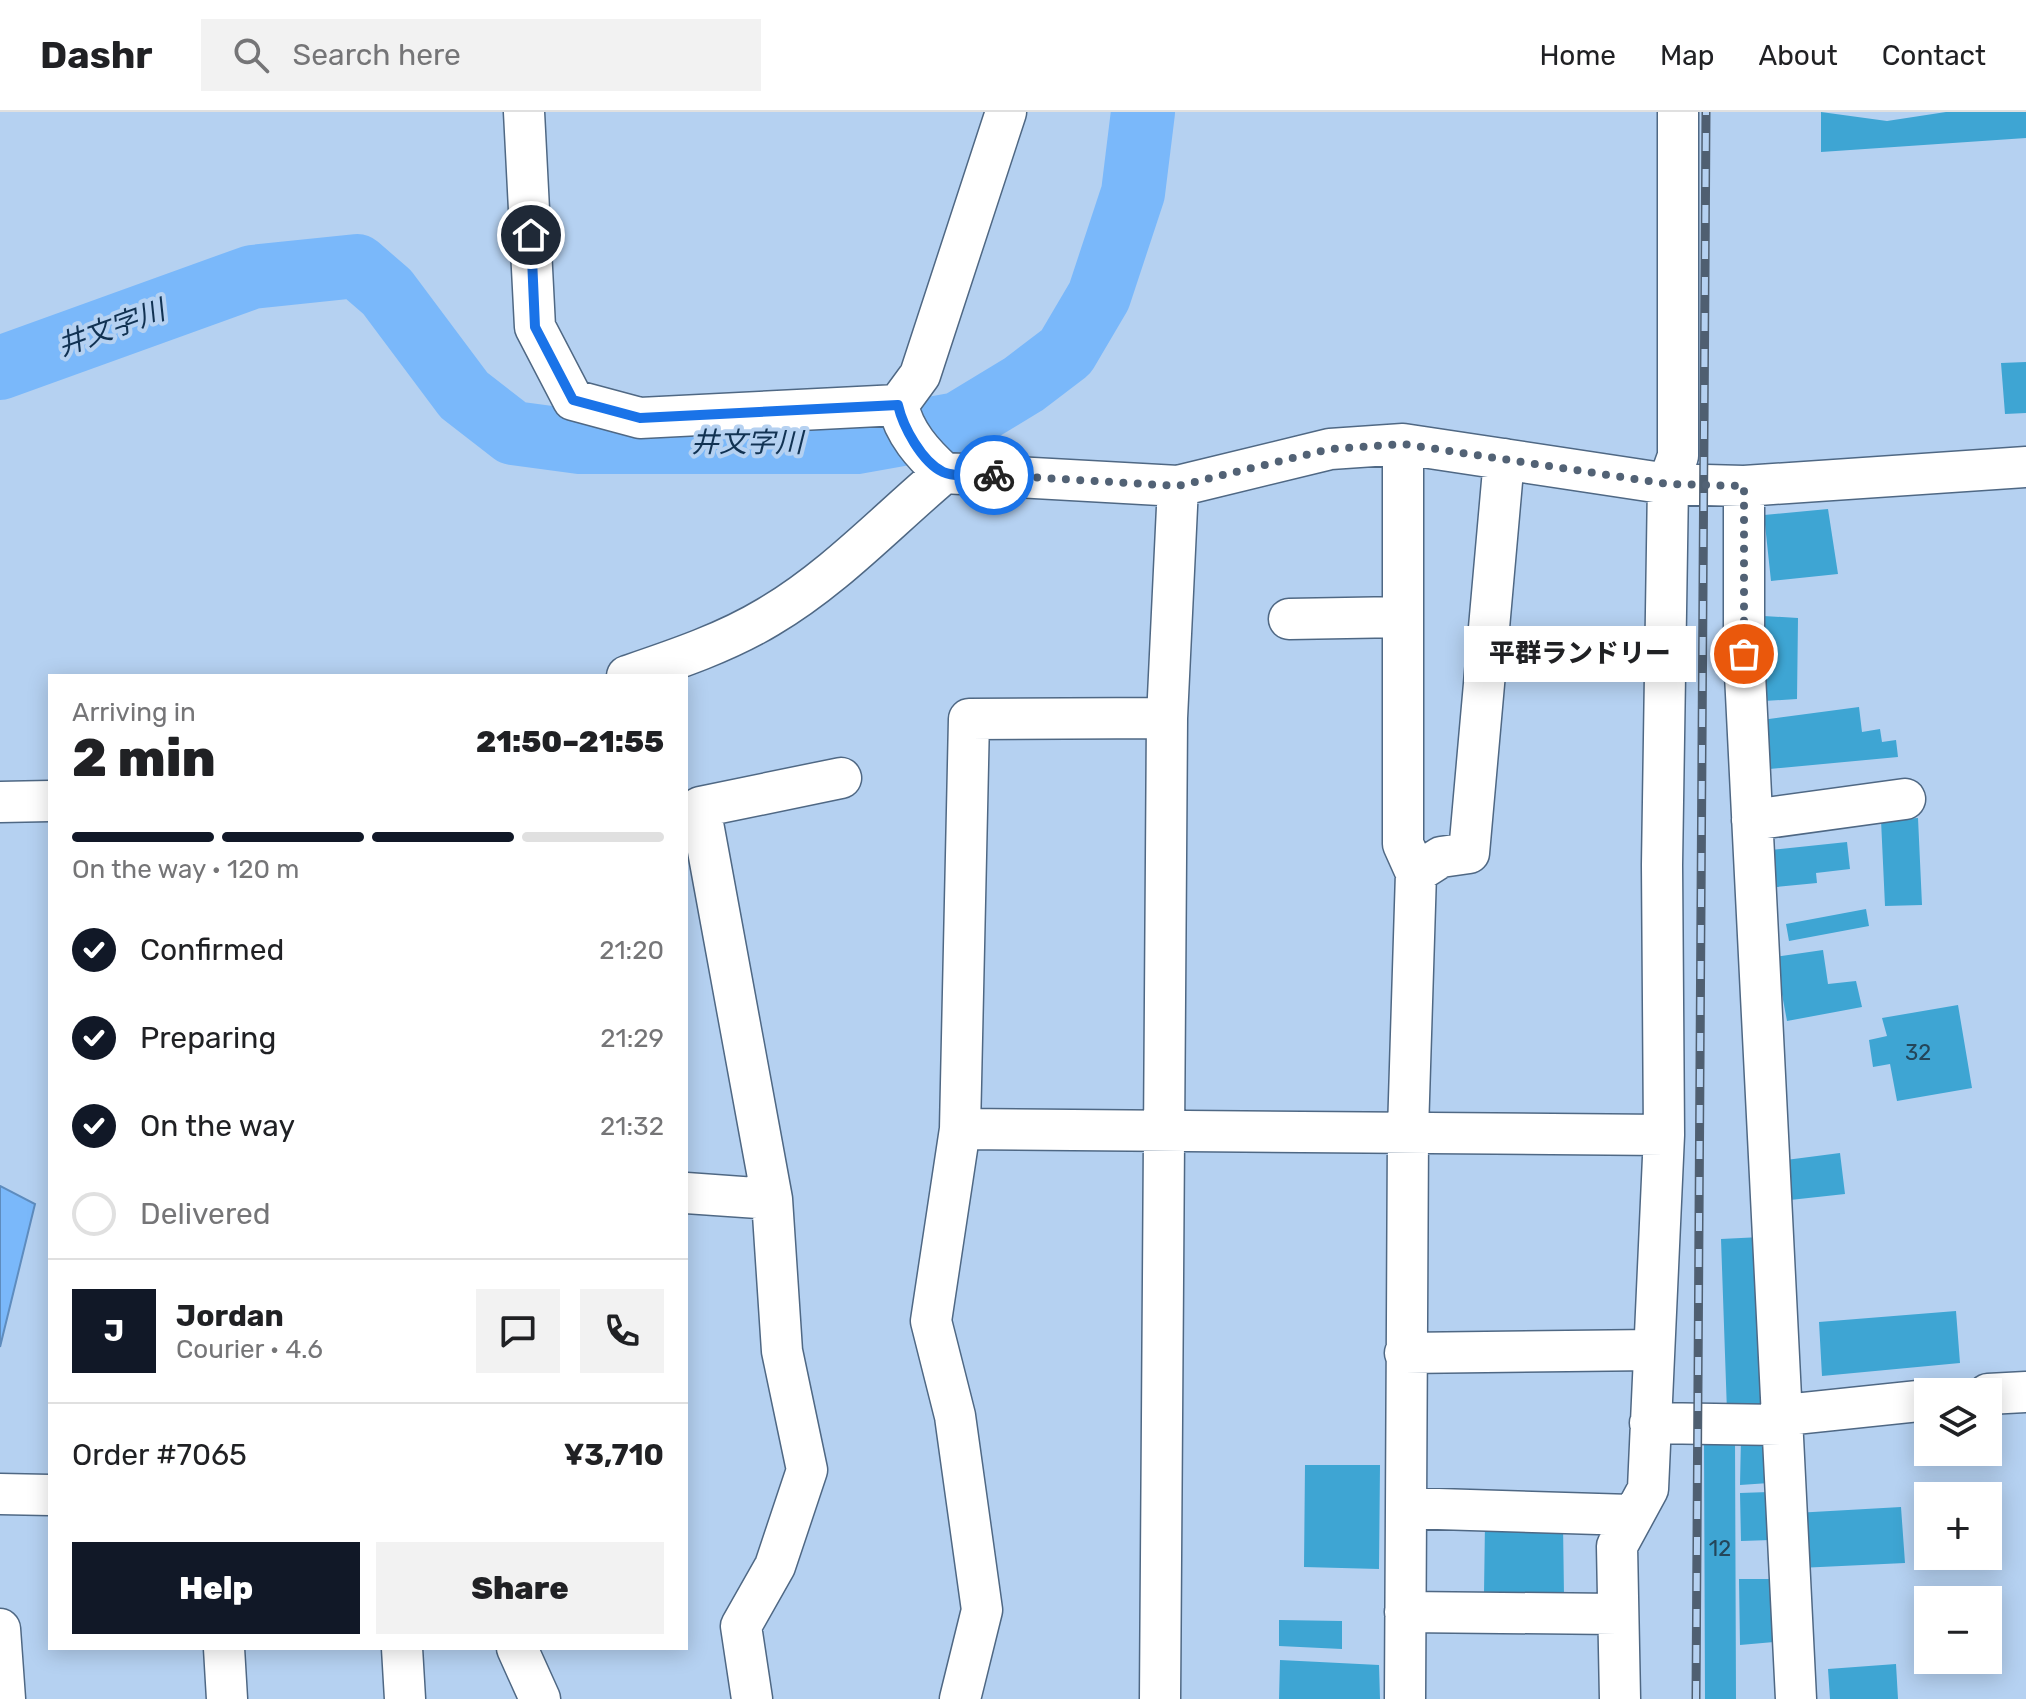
<!DOCTYPE html>
<meta charset="utf-8">
<style>
:root{--surface:#fff;--page:#f2f2f2;--text:#202124;--muted:#757577;--line:#e0e0e0;--accent:#111827}
body{margin:0;font-family:Rubik,"Noto Sans JP",sans-serif;background:var(--page);color:var(--text);height:100vh;display:flex;flex-direction:column;font-size:30px;white-space:nowrap}
*{box-sizing:border-box;margin:0}
p{font-size:26px;color:var(--muted)}
.icon{flex:none;width:44px;height:44px;fill:none;stroke:currentColor;stroke-width:2;stroke-linecap:round;stroke-linejoin:round}
.map{position:relative;flex:1;overflow:hidden}
.drawer{position:absolute;left:48px;top:562px;width:640px;height:976px;display:flex;flex-direction:column;background:var(--surface);border-radius:0px;box-shadow:0 4px 20px #0003}
.drawer>*{flex:none}
.tools{position:absolute;left:1914px;top:1266px;display:grid;gap:16px}
.tools a{display:grid;place-items:center;width:88px;height:88px;border-radius:0px;background:var(--surface);box-shadow:0 4px 20px #0003;font-size:40px}
.pin{position:absolute;display:grid;place-items:center;width:68px;height:68px;color:#fff;margin:-34px;border:4px solid #fff;border-radius:50%;box-shadow:0 2px 8px #0007}
.courier{position:absolute;display:grid;place-items:center;width:80px;height:80px;margin:-40px;border:6px solid #1a73e8;border-radius:50%;background:#fff;color:#222;box-shadow:0 2px 10px #0007}
.bubble{position:absolute;height:56px;border-radius:0px;background:var(--surface);box-shadow:0 4px 20px #0003;font-size:26px;font-weight:800;line-height:56px;text-align:center}
.head em{font-style:normal;font-weight:800}
.head div{display:flex;flex-direction:column-reverse}
.head{display:flex;align-items:center;justify-content:space-between;height:136px;padding:0 24px}
h1{font-size:52px;font-weight:800;line-height:60px}
.bar{display:grid;grid-template-columns:repeat(4,1fr);gap:12px 8px;align-content:center;height:96px;padding:0 24px}
.bar i{height:10px;border-radius:6px;background:var(--line)}
.bar .selected{background:var(--accent)}
.bar p{grid-column:span 4}
.line{display:flex;align-items:center;gap:20px;padding:0 24px;border-top:2px solid var(--line)}
.line div{flex:1}
.round{display:grid;place-items:center;flex:none;width:84px;height:84px;border-radius:0px;background:var(--page)}
ol{padding:0 24px;list-style:none}
li{display:flex;align-items:center;gap:24px;height:88px}
li p{margin-inline-start:auto}
li .icon{padding:8px;border-radius:50%;background:var(--accent);color:#fff;stroke-width:4}
li:last-child{color:var(--muted)}
li i{width:44px;height:44px;border:4px solid var(--line);border-radius:50%}
.action{display:flex;gap:16px;margin-top:auto;padding:16px 24px}
.action a{flex:1;height:92px;border-radius:0px;background:var(--accent);color:#fff;font-size:32px;font-weight:800;line-height:92px;text-align:center}
.action a+a{background:var(--page);color:var(--text)}
header{display:flex;align-items:center;gap:48px;box-sizing:border-box;height:112px;padding:0 40px;background:var(--surface);border-bottom:2px solid var(--line)}
header strong{font-size:38px}
nav{display:flex;gap:44px;margin-inline-start:auto;font-size:28px}
.search{width:560px;height:72px;background:var(--page);display:flex;align-items:center;gap:20px;box-sizing:border-box;padding:0 28px;border-radius:0px;color:var(--muted);font-size:30px}
.map>svg:first-child{display:block}
</style>
<header>
<strong>Dashr</strong>
<div class="search"><svg class="icon" aria-label="search" viewBox="0 0 24 24"><circle cx="10" cy="10" r="6"/><path d="M15 15l6 6"/></svg>Search here</div>
<nav><a>Home</a><a>Map</a><a>About</a><a>Contact</a></nav>
</header>
<div class="map">
<svg width="2026" height="1587" viewBox="0 0 2026 1587">
<rect width="100%" height="100%" fill="#b5d1f1"/>
<!-- water -->
<path fill="#7ab8fa" stroke="#5e8cbe" stroke-width="2" d="M0 1074 35 1092 0 1235Z"/>
<g fill="none" stroke-linecap="round" stroke-linejoin="round">
<!-- river -->
<path stroke="#7ab8fa" stroke-width="64" d="M0 256 252 165 357 154 387 180 464 283 513 321 580 330H857L958 312 1024 272 1066 240 1099 184 1133 81 1143 0"/>
</g>
<!-- building -->
<path fill="#3ea5d3" d="M1821 0 1887 9 1946 0H2026V26L1821 40Z
M2026 250V301L2005 302 2001 251Z
M1828 397 1838 462 1771 469 1764 403Z
M1747 503 1798 506 1797 587 1747 590Z
M1859 595 1862 620 1880 617 1882 630 1896 628 1898 645 1759 658 1754 609Z
M1918 706 1922 793 1885 794 1881 708Z
M1847 730 1850 757 1816 761 1817 771 1766 776 1762 739Z
M1866 797 1869 814 1789 829 1786 812Z
M1823 838 1828 872 1856 869 1862 895 1787 909 1775 845Z
M1958 893 1972 976 1897 989 1890 952 1873 955 1869 928 1887 924 1882 906Z
M1840 1041 1845 1082 1790 1088 1786 1048Z
M1761 1125 1767 1298 1727 1300 1721 1127Z
M1956 1199 1960 1251 1822 1264 1819 1210Z
M1769 1324V1371L1740 1373 1741 1325Z
M1704 1327H1735L1736 1587H1705Z
M1305 1353H1380L1379 1457 1304 1455Z
M1769 1380 1771 1428 1741 1429 1740 1381Z
M1901 1395 1905 1451 1799 1456 1795 1401Z
M1485 1411 1563 1412 1564 1484 1484 1481Z
M1739 1467H1772L1774 1530 1740 1533Z
M1279 1508 1342 1509V1537L1279 1534Z
M1280 1548 1379 1553 1380 1587H1279Z
M1896 1552 1898 1587H1830L1828 1557Z"/>
<g fill="none" stroke-linecap="round" stroke-linejoin="round">
<!-- minor casing -->
<g stroke="#4f6884" stroke-width="43">
<path id="minor" d="M524 0 535 215 573 288 640 306 898 293
M1006 0 920 263 898 293C904 321 923 342 944 361L1178 374 1330 337 1403 332 1668 372 1744 374 2026 355
M1403 332V732L1416 761 1408 1019 1405 1587
M1744 374V542L1796 1587
M1289 507 1403 505
M627 564C674 548 725 531 768 505 833 467 887 409 944 361
M0 690 50 689
M1752 708 1905 687
M1416 761 1441 745 1469 741 1504 347
M960 1017 1664 1023
M686 1081 772 1087 782 1239 807 1358 775 1454 741 1514 752 1587
M772 1087 700 695 841 666
M1405 1241 1653 1238
M1988 1282 2026 1280
M1785 1303 1928 1288
M1650 1311 1785 1313
M0 1382 50 1383
M1406 1396 1631 1403
M1405 1500 1617 1502
M0 1517 5 1587
M224 1536 227 1587
M402 1536 405 1587
M517 1536 540 1587
M960 1587 982 1498 955 1304 931 1209 960 1017 969 607 1167 606
M1160 1587 1167 606 1178 374
M1620 1587 1617 1434 1648 1377 1664 1023 1662 753 1668 372 1678 344V0"/>
</g>
<!-- minor -->
<use href="#minor" stroke="#fff" stroke-width="40"/>
<!-- rail casing -->
<g stroke="#4f5f71" stroke-width="9">
<path id="rail" d="M1696 1587 1706 0"/>
</g>
<!-- rail -->
<use href="#rail" stroke="#b5d1f1" stroke-width="6" stroke-dasharray="18" stroke-linecap="butt"/>
</g>
<g fill="none" stroke-linecap="round" stroke-linejoin="round">
<!-- done -->
<path stroke="#526275" stroke-width="8" stroke-dasharray="0 14.4" d="M994 363 1178 374 1330 337 1403 332 1668 372 1744 374V542"/>
<!-- route -->
<path stroke="#1a73e8" stroke-width="10" d="M531 123 535 215 573 288 640 306 898 293C903 315 922 350 943 360 956 366 980 363 994 363"/>
</g>
<g text-anchor="middle" dominant-baseline="central" stroke-width="8" stroke-linejoin="round" paint-order="stroke">
<!-- number labels -->
<g font-size="22" fill="#24465a">
<text x="1918" y="940">32</text>
<text x="1720" y="1436">12</text>
</g>
<!-- water labels -->
<g font-size="28" font-style="italic" fill="#113252" stroke="#b5d1f1">
<text transform="translate(111 216) rotate(-20)">井文字川</text>
<text x="747" y="330">井文字川</text>
</g>
</g>
</svg>
<div class="tools">
<a><svg class="icon" aria-label="layers" viewBox="0 0 24 24"><path d="M12 4l9 5-9 5-9-5zM3 14l9 5 9-5"/></svg></a>
<a>+</a>
<a>−</a>
</div>
<div class="pin" style="left:1744px;top:542px;background:#ea580c"><svg class="icon" aria-label="bag" viewBox="0 0 24 24"><path d="M5 8h14l-1 12H6zM9 8a3 3 0 0 1 6 0"/></svg></div>
<div class="pin" style="left:531px;top:123px;background:#1f2937"><svg class="icon" aria-label="home" viewBox="0 0 24 24"><path d="M3 11l9-7 9 7M6 9v11h12V9"/></svg></div>
<div class="courier" style="left:994px;top:363px"><svg class="icon" aria-label="bike" viewBox="0 0 24 24"><circle cx="6" cy="16" r="4"/><circle cx="18" cy="16" r="4"/><path d="M6 16l4-8h5l3 8M10 8l3 8H6M13 5h3"/></svg></div>
<div class="bubble" style="left:1464px;top:514px;width:232px">平群ランドリー</div>
<section class="drawer">
<div class="head"><div><h1>2 min</h1><p>Arriving in</p></div><em>21:50–21:55</em></div>
<div class="bar"><i class="selected"></i><i class="selected"></i><i class="selected"></i><i></i><p>On the way · 120 m</p></div>
<ol>
<li><svg class="icon" aria-label="check" viewBox="0 0 24 24"><path d="M5 12l5 5 9-10"/></svg>Confirmed<p>21:20</p></li>
<li><svg class="icon" aria-label="check" viewBox="0 0 24 24"><path d="M5 12l5 5 9-10"/></svg>Preparing<p>21:29</p></li>
<li><svg class="icon" aria-label="check" viewBox="0 0 24 24"><path d="M5 12l5 5 9-10"/></svg>On the way<p>21:32</p></li>
<li><i></i>Delivered</li>
</ol>
<div class="line" style="height:144px"><b class="round" style="background:var(--accent);color:#fff">J</b><div><b>Jordan</b><p>Courier · 4.6</p></div><a class="round"><svg class="icon" aria-label="chat" viewBox="0 0 24 24"><path d="M4 5h16v11H9l-5 4z"/></svg></a><a class="round"><svg class="icon" aria-label="phone" viewBox="0 0 24 24"><path d="M5 4h4l2 5-3 2q2 4 5 5l2-3 5 2v4C11 20 4 13 5 4z"/></svg></a></div>
<div class="line" style="height:104px"><div>Order #7065</div><b>¥3,710</b></div>
<div class="action"><a>Help</a><a>Share</a></div>
</section>
</div>
